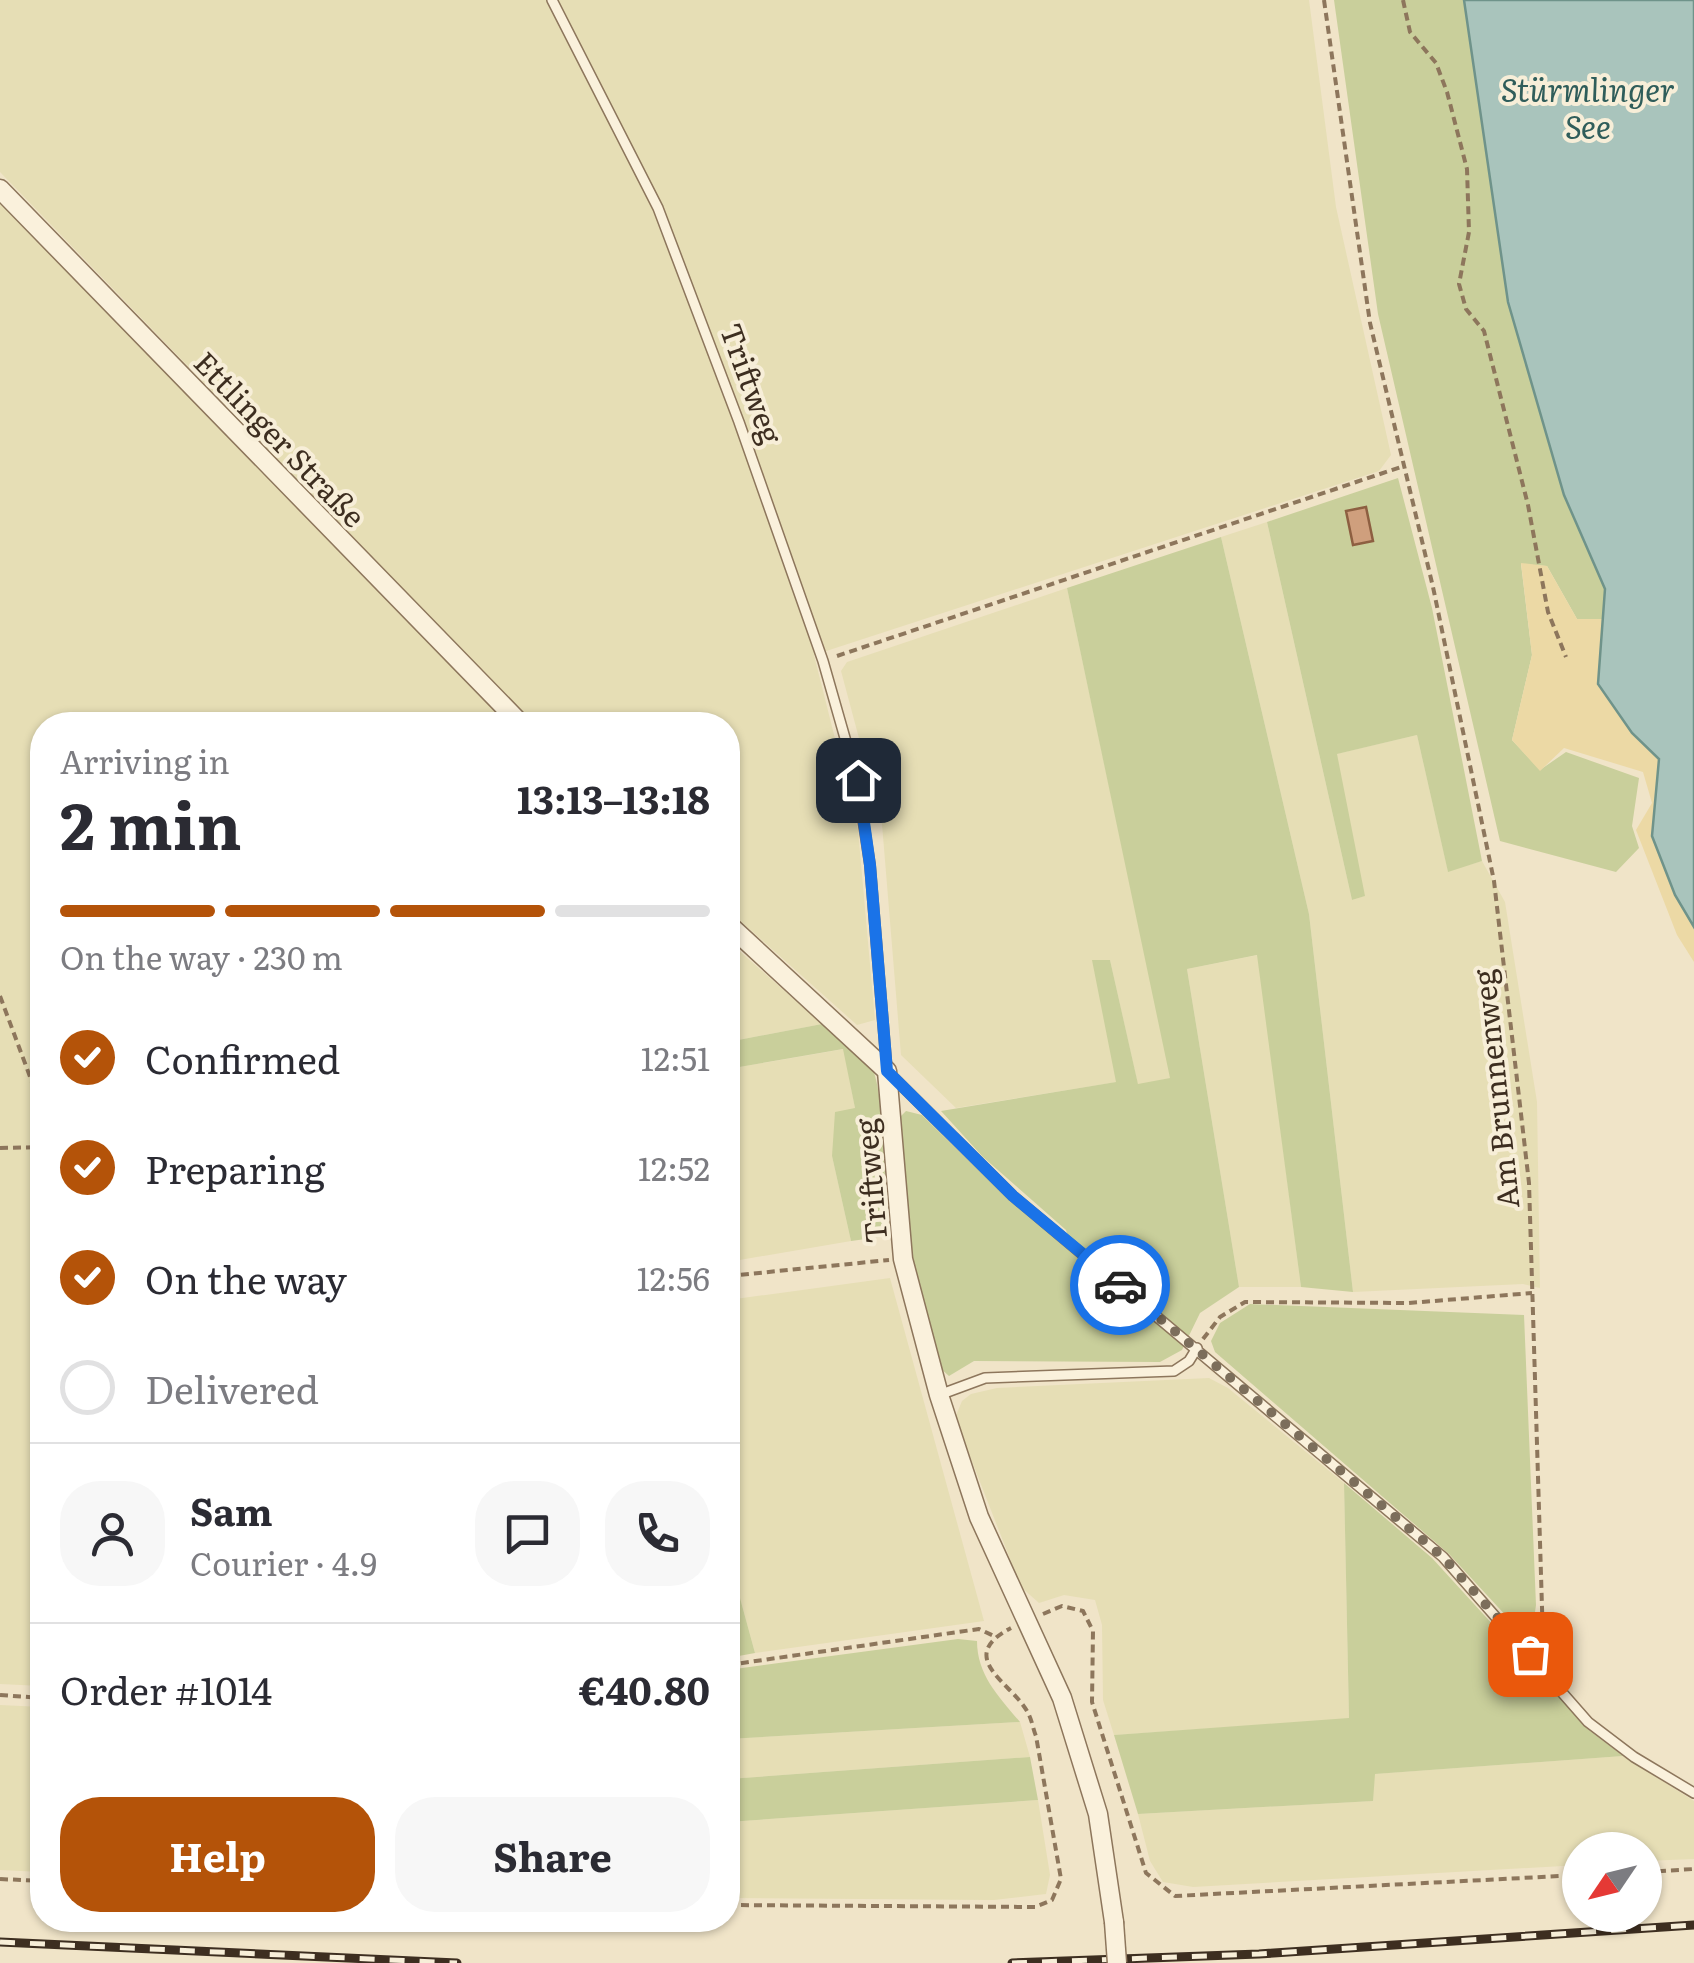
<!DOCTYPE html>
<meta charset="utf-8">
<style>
:root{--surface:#fff;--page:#f7f7f7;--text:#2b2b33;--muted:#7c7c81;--line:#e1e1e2;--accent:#b45309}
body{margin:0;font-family:Literata,serif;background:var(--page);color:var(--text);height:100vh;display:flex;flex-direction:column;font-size:38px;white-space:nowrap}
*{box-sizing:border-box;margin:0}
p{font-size:32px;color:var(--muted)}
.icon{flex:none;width:55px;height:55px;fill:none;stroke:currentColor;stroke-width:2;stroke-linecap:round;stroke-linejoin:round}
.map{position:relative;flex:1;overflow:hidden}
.sheet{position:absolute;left:30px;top:712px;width:710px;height:1220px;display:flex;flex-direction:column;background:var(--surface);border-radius:40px;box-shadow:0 2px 8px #0004}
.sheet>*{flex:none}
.needle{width:65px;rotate:235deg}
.fabs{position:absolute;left:1562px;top:1832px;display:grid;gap:20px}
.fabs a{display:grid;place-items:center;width:100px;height:100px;border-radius:50%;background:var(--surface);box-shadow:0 2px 8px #0004;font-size:50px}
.pin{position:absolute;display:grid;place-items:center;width:85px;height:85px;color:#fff;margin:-42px;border-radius:20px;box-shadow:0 5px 15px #0006}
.courier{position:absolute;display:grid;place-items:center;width:100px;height:100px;margin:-50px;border:8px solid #1a73e8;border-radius:50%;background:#fff;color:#222;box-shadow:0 2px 12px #0007}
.summary em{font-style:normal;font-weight:700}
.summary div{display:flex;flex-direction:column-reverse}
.summary{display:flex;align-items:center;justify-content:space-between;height:170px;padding:0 30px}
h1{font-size:65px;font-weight:700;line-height:75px}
.bar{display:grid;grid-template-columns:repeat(4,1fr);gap:15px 10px;align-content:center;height:120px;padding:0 30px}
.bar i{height:12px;border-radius:8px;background:var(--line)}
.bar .active{background:var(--accent)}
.bar p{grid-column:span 4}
.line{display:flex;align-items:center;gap:25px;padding:0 30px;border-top:2px solid var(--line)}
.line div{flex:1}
.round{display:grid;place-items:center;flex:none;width:105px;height:105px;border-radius:40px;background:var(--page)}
ol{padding:0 30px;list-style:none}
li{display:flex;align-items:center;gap:30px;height:110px}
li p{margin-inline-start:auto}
li .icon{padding:10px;border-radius:50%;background:var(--accent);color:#fff;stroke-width:4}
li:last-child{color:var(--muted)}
li i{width:55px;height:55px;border:5px solid var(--line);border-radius:50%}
.primary-button{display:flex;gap:20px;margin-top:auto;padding:20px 30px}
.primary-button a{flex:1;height:115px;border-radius:40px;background:var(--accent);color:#fff;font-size:40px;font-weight:700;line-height:115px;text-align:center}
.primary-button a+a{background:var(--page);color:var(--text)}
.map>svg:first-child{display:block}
</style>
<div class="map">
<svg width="1694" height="1963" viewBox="0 0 1694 1963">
<rect width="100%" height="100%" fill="#f0e4c8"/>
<!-- farmland -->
<path fill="#e6deb5" d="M0 0H1309L1336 207 1391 455 1379 471 814 655 858 830 875 1020 857 1025 728 910V725H535L0 172Z
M0 196 508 725H42V1686L0 1684Z
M1267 522 1352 900 1364 896 1336 754 1417 735 1448 871 1482 861 1505 902 1537 1102 1540 1288 1523 1284 1353 1292 1309 914 1221 537Z
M1067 588 1171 1078 1138 1085 1110 960H1093L1117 1082 956 1108 901 1055 882 824 841 671 847 662Z
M728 941 822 1024 728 1042Z
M1258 955 1301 1287H1239L1187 969Z
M844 1049 855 1108 832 1156 851 1241 728 1262V1069Z
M890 1278 984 1621 755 1653 728 1554V1300Z
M1209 1378 1228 1388 1344 1483 1349 1719 1114 1735 1103 1700 1102 1625 1095 1600 1064 1595 1039 1603 1021 1587 955 1418 962 1401 971 1394 997 1388Z
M0 1705 42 1707V1872L0 1870Z
M1020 1722 1030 1757 728 1779V1739Z
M1623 1756 1694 1801V1859L1645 1861V1850H1580V1865L1193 1887 1163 1882 1150 1861 1138 1814 1372 1801 1374 1774Z
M1038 1800 1050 1875 1046 1894 994 1900 728 1898V1822Z"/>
<!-- green -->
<path fill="#c9cf9b" d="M1334 0H1464L1508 302 1564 495 1605 589 1603 619H1577L1547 566 1521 564 1532 655 1512 740 1540 770 1566 752 1639 778 1632 826 1639 848 1616 872 1500 841 1378 314Z
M1398 478 1432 608 1482 861 1448 872 1417 735 1337 754 1365 896 1352 900 1267 522Z
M1221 537 1309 914 1353 1292 1301 1287 1257 955 1187 969 1239 1287 1200 1313 1182 1350 1160 1362 974 1361 949 1376 939 1367 902 1211 898 1119 906 1111 922 1115 1008 1199 1073 1253 1066 1230 983 1157 941 1111 1116 1082 1092 960H1110L1138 1084 1170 1078 1067 588Z
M822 1024C839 1026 866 1054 873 1070 885 1099 885 1200 888 1236L851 1241 832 1156 835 1112 855 1108 843 1049 728 1069V1042Z
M1250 1304 1524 1315 1536 1605 1534 1619 1521 1632 1449 1554 1215 1352 1211 1341 1220 1323Z
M1344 1483 1432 1558 1590 1731 1623 1756 1375 1774 1373 1801 1138 1814 1114 1735 1349 1718Z
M728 1554 755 1653 728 1658Z
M958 1639 977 1641C977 1675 999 1697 1020 1722L728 1739V1674L735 1669Z
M1030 1757 1038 1800 728 1822V1779Z"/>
<!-- sand -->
<path fill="#ecd9a5" d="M1521 563 1547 566 1577 619H1603L1598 684 1632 733 1659 759 1675 895 1694 927V962L1677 935 1636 830 1652 803 1643 772 1564 748 1540 771 1512 740 1532 655Z"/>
<!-- water -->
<path fill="#a9c4bc" stroke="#6f938a" stroke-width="2.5" d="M1464 0H1694V927L1675 895 1652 836 1659 759 1632 733 1598 684 1605 589 1564 495 1508 302Z"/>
<!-- building -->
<path fill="#cf9f7d" stroke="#8d5f41" stroke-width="2.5" d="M1366 507 1373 541 1353 545 1346 511Z"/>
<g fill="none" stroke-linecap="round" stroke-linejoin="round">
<!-- lane casing -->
<g stroke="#8d765c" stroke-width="12">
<path id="lane" d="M552 0 658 208 739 422 823 661 857 780 870 865 887 1071 1013 1196 1443 1557 1588 1722 1634 1757 1694 1793
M939 1395 985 1378 1174 1371 1189 1361 1197 1348"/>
</g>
<!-- street casing -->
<g stroke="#8d765c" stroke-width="21">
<path id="street" d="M0 189 522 725
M728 924 887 1071 903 1259 939 1395 979 1517 1062 1698 1098 1814 1114 1922"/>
</g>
<!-- path -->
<path stroke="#8d765c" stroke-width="4" stroke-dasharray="8 5" stroke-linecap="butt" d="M1324 0 1370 323 1433 587 1494 881 1529 1183 1543 1640 1536 1648
M1403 0 1410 32 1436 63 1447 92 1467 169 1469 232 1459 284 1466 309 1484 331 1528 505 1548 612 1566 657
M837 656 1401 467
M0 996 42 1109
M0 1148 42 1147
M728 1276 889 1260
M1203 1339 1220 1317 1245 1302 1409 1303 1532 1293
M1043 1614 1062 1606 1083 1611 1093 1631 1092 1702 1146 1873 1175 1896 1580 1875
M728 1665 979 1629 994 1636
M0 1695 42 1698
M1645 1872 1694 1869
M0 1879 42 1881
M728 1905 1035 1907 1052 1900 1061 1879 1036 1736C1033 1729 1032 1720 1028 1713 1014 1684 953 1658 1011 1628"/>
<!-- lane -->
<use href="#lane" stroke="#faf1dc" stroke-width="9"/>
<!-- street -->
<use href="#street" stroke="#faf1dc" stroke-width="18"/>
<!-- rail casing -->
<g stroke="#3d2e20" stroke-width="9">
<path id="rail" d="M0 1942 457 1963
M1012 1963 1259 1954 1694 1925"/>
</g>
<!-- rail -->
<use href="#rail" stroke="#f7eed8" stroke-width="5" stroke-dasharray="15" stroke-linecap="butt"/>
<!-- street-bridge casing -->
<g stroke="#8d765c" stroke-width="21" stroke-linecap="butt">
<path id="street-bridge" d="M1114 1922 1117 1963"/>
</g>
<!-- street-bridge -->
<use href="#street-bridge" stroke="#faf1dc" stroke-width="18"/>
</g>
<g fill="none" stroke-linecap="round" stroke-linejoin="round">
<!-- done -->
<path stroke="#7c6e5b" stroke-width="10" stroke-dasharray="0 18" d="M1120 1285 1443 1557 1530 1654"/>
<!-- route -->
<path stroke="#1a73e8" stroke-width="12" d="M858 780 870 865 887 1071 1013 1196 1120 1285"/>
</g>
<g text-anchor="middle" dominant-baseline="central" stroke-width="8" stroke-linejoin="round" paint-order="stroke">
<!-- street labels -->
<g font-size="30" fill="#3d2e20" stroke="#f7eed8">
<text transform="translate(753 383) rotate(70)">Triftweg</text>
<text transform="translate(281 438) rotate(46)">Ettlinger Straße</text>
<text transform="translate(1494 1089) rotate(-96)">Am Brunnenweg</text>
<text transform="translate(869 1181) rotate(-95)">Triftweg</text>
</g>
<!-- water labels -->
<g font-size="32" font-style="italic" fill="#2f5d5a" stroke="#f7eed8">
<text x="1588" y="88">Stürmlinger<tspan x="1588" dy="37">See</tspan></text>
</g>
</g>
</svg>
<div class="fabs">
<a><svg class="needle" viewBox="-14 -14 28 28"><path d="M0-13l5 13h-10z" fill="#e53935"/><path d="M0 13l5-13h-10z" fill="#7c7c81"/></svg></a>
</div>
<div class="pin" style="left:1530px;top:1654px;background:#ea580c"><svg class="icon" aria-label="bag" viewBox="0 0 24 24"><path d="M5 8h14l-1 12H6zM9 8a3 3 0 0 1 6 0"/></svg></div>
<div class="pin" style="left:858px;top:780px;background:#1f2937"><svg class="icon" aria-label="home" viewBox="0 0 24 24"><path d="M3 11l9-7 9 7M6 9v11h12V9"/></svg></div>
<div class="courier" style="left:1120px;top:1285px"><svg class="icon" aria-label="car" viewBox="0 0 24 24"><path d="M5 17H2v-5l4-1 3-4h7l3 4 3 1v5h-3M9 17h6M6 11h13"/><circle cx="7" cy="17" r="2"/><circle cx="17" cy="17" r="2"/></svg></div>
<section class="sheet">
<div class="summary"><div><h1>2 min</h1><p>Arriving in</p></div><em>13:13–13:18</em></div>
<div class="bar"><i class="active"></i><i class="active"></i><i class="active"></i><i></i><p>On the way · 230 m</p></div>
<ol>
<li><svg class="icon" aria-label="check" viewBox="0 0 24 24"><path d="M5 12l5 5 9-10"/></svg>Confirmed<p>12:51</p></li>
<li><svg class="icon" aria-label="check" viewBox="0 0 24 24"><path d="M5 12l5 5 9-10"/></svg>Preparing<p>12:52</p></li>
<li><svg class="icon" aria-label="check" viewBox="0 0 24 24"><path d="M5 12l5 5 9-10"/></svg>On the way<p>12:56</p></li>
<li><i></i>Delivered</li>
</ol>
<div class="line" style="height:180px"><a class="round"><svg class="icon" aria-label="person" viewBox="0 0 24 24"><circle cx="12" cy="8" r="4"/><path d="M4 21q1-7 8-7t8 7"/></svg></a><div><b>Sam</b><p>Courier · 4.9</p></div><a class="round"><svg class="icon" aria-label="chat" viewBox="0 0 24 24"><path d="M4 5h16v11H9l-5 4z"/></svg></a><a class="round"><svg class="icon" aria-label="phone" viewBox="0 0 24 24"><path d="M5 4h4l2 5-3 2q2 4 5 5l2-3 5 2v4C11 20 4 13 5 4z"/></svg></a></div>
<div class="line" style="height:130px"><div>Order #1014</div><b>€40.80</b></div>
<div class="primary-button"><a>Help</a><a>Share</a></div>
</section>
</div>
